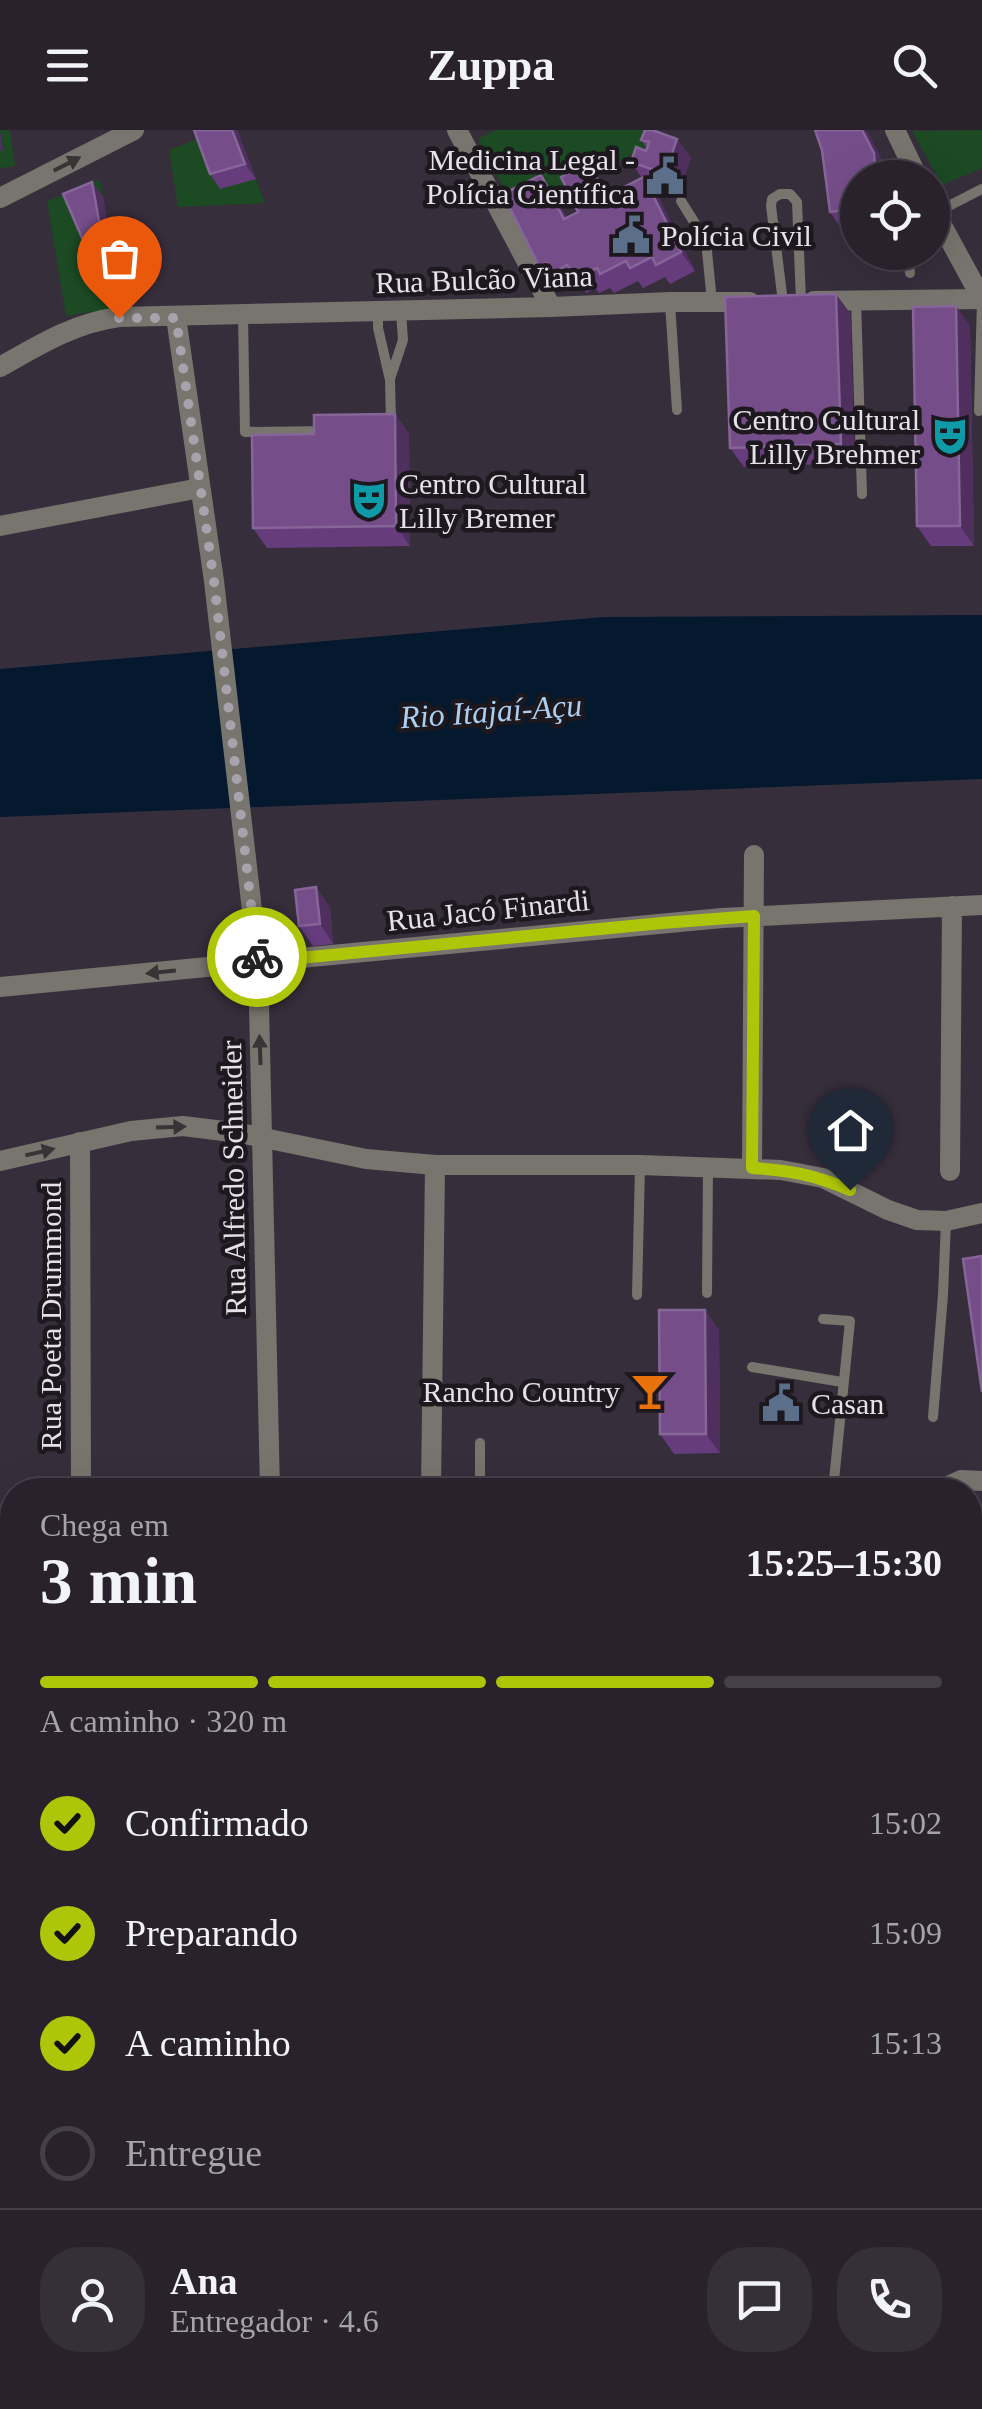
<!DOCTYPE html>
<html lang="pt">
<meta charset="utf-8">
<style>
:root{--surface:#29222d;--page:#352f39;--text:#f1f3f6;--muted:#a5a4aa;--line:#453f49;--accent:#afc507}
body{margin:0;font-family:"Times New Roman",serif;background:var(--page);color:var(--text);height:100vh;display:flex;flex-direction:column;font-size:38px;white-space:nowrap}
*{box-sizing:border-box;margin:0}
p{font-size:32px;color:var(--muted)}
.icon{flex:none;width:55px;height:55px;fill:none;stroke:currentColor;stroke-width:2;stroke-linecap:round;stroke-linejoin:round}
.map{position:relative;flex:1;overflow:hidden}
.details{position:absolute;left:0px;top:1348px;width:982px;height:932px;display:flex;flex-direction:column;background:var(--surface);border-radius:40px 40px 0 0;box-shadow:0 10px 40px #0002,0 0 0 2px var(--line)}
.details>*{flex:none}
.controls{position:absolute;left:840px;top:30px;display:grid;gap:20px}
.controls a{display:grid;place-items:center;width:110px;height:110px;border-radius:50%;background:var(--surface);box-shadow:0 10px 40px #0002,0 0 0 2px var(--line);font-size:50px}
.pin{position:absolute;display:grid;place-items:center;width:85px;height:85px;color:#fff;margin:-102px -42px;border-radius:50% 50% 50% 0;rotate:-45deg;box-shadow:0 0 10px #0007}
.pin .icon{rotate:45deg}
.courier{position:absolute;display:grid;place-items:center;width:100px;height:100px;margin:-50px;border:8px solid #afc507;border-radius:50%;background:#fff;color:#222;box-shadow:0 2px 12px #0007}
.overview em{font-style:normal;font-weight:700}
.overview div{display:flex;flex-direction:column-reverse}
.overview{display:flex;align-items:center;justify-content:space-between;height:170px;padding:0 40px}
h1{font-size:65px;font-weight:700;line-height:75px}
.bar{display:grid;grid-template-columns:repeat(4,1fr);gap:15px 10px;align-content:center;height:120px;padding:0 40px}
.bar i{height:12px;border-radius:8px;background:var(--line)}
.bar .selected{background:var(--accent)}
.bar p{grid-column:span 4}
.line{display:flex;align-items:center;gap:25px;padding:0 40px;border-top:2px solid var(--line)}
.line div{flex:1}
.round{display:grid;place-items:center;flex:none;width:105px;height:105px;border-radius:40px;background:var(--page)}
ol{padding:0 40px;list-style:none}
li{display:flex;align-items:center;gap:30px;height:110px}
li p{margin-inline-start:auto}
li .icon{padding:10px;border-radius:50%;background:var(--accent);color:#111;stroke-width:4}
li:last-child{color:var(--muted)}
li i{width:55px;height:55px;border:5px solid var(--line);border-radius:50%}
header{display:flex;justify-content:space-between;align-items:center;height:130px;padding:0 40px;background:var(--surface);font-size:45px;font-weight:700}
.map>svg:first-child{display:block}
</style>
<header><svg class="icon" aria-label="menu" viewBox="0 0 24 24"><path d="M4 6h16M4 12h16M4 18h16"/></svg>Zuppa<svg class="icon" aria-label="search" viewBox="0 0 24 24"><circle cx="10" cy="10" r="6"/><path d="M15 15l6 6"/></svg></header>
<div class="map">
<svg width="982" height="2279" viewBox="0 0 982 2279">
<rect width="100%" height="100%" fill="#372e3c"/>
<!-- green -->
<path fill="#1b4a23" d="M0 0H10L15 36 0 38Z
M222 0H237L265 73 178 77 169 20Z
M495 0H658L662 9 517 83 478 9Z
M982 0V38L942 55 912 1Z
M100 50 121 177 66 186 47 71Z
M982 1488V1521H970V1490Z"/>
<!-- water -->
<path fill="#04192d" d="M982 485V649L0 687V539L604 487Z"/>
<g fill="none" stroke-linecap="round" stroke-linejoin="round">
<!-- service -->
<path stroke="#77756d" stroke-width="10" d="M681 71 706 111 712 172
M933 84 982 59
M908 122 910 143
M856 171 862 364
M783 172 771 76 772 69 780 64H790L797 72 801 171
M670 173 677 280
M378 182V198L390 250 391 291H388
M243 186 245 302 328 301
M390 249 403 210 401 182
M979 281 982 169
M707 1163 708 1037
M637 1165 640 1036
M823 1189 850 1191 833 1360
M752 1237 842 1252
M933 1287 943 1165 946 1091
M480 1313V1360
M970 1541H982
M0 1714 12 1724
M970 1748H982
M0 2207 12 2221
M44 2268 54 2279
M141 2279 155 2268"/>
<!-- minor -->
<path stroke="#77756d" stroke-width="20" d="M457 0 551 177
M895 0 918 48
M932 77 982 169
M814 171 982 169
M176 187 214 451 258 832 722 788 982 775
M0 237C39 215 74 193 119 187L551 177 670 172H750
M0 396 200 358
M262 1007 270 1360
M80 1012 81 1360
M752 1037 754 725
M950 1041 952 776
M431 1360 435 1035
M0 1480H12
M0 1819 12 1807
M976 1926 982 1925
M278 2268V2279
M440 2268 441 2279
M603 2268V2279"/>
<!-- tertiary -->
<path stroke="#77756d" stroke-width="20" d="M0 68 134 0
M0 857 258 832 262 1007
M0 1031 131 1001 183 996 240 1003 366 1029 435 1035H640L781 1040 823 1048 888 1080 917 1090 946 1091 982 1083
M939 1360 961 1350 982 1351
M970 1460H982
M0 1919 12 1907"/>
<!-- trunk -->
<path stroke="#cac4b2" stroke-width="28" d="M970 1392 982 1390
M0 1871 12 1859"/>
</g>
<!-- wall -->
<path fill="#673c7d" d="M237 0 256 49 220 59 210 44Z
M815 0H866L888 42V48H858V100L844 102 830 82 822 20Z
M677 9 691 28 678 64 649 53 658 66 695 141 670 154 665 147 643 158 638 151 614 163 610 158 599 163 596 159 586 163 580 155 566 162 560 153 553 156 539 136 554 64 567 88 578 82 589 33 609 65 642 48 631 32 646 21 647 18 641 10Z
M92 52 103 67 113 128 97 132 86 117Z
M956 176 970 196 974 416H931L917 396Z
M850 183 855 333 744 337 730 318Z
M395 284 409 304 410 416 267 418 253 398 314 304Z
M330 777 333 814 313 816 299 796Z
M719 1200 720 1323 674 1324 660 1304Z
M982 1559V1725L970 1726V1560Z
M12 1965V2217L0 2203V1977Z
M54 2268H118L114 2271 120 2279H71L66 2274 63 2276Z"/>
<!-- shaded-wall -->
<path fill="#4e2f5e" d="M0 0 4 24 0 19Z
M232 0H237L256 49 245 34Z
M862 0H866L888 42V48H876Z
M677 9 691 28 678 64 665 44Z
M589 33 603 53 620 86 606 66Z
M541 45 554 64 578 109 564 89Z
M644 47 658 66 695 141 681 122Z
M92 52 103 67 113 128 103 113Z
M836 164 850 183 855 333 841 314Z
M956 176 970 196 974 416 960 396Z
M395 284 409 304 410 416 396 396Z
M316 757 330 777 333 814 320 794Z
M705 1180 719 1200 720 1323 706 1304Z"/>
<!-- building -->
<path fill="#754e89" stroke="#866598" stroke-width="2.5" d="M194 0H232L245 34 210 44Z
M645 0H652L677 9 665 44 631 32 636 17 646 21 649 12 641 10Z
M815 0H862L874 23 876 48H858V79L830 82 822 20Z
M589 33 606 66 644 47 681 122 656 135 652 127 630 138 626 131 600 144 597 138 585 144 582 139 572 143 567 135 553 143 547 133 539 136 503 64 541 45 564 89 578 82 561 47Z
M92 52 103 113 86 117 63 64Z
M836 164 841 314 730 318 725 167Z
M956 176 960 396H917L913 177Z
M395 284 396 396 253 398 252 305 314 304V285Z
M316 757 320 794 299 796 295 760Z
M982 1126V1262L963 1129Z
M659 1180H705L706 1304H660Z
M982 1559V1598H979V1609H982V1706H970V1560Z
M12 1965V2212L0 2198V1977Z
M65 2268H99L89 2277 86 2274 81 2279 75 2275 74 2277Z"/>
<!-- one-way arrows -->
<defs><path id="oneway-solid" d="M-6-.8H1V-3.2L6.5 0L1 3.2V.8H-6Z" transform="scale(2.5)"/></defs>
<g fill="#373436">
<use href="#oneway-solid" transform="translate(67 34) rotate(-27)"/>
<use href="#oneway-solid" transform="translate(161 842) rotate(174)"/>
<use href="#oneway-solid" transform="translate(260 920) rotate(-92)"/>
<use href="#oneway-solid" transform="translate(171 997) rotate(-2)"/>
<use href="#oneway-solid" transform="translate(40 1022) rotate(-13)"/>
</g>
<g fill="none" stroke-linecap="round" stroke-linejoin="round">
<!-- done -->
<path stroke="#a8a2ac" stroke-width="10" stroke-dasharray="0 18" d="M119 188H176L214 451 257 827"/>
<!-- route -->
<path stroke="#afc507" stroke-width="12" d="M257 827 258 832 662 793 754 786 752 1038C789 1040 815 1045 850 1060"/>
</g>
<!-- icons -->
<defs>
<g id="civic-bare" transform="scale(3)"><path d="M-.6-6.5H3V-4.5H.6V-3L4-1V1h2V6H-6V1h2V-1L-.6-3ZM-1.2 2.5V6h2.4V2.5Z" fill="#5c6f8a" stroke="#1c181e" stroke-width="2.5" paint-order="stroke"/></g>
<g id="theatre-bare" transform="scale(3)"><path d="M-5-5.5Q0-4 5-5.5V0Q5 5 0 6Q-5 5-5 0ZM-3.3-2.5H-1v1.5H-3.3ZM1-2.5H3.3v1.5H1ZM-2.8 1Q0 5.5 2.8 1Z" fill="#0f9aa8" stroke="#1c181e" stroke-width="2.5" paint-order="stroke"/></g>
<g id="bar-bare" transform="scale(3)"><path d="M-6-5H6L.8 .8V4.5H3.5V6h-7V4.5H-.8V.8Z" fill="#e8710a" stroke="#1c181e" stroke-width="2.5" paint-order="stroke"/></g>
</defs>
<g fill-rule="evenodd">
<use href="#civic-bare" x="665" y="46"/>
<use href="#civic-bare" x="631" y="105"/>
<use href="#theatre-bare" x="950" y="306"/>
<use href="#theatre-bare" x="369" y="370"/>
<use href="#bar-bare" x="650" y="1261"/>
<use href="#civic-bare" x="781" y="1273"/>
</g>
<g text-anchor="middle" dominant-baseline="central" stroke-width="9" stroke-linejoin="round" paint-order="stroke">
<!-- poi labels -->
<g font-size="30" fill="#e5e0e9" stroke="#1c181e" text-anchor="end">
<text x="635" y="29">Medicina Legal -<tspan x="635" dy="34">Polícia Científica</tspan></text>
<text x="661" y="105" text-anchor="start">Polícia Civil</text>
<text x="920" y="289">Centro Cultural<tspan x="920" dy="34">Lilly Brehmer</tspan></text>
<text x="399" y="353" text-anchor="start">Centro Cultural<tspan x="399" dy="34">Lilly Bremer</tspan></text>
<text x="620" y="1261">Rancho Country</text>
<text x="811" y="1273" text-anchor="start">Casan</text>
</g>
<!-- street labels -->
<g font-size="30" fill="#e5e0e9" stroke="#1c181e">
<text transform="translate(484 149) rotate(-2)">Rua Bulcão Viana</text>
<text transform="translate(488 780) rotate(-6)">Rua Jacó Finardi</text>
<text transform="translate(233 1048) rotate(-91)">Rua Alfredo Schneider</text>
<text transform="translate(50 1186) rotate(-90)">Rua Poeta Drummond</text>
</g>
<!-- water labels -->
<g font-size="32" font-style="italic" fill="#accff1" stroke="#1c181e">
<text transform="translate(491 581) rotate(-4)">Rio Itajaí-Açu</text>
</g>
</g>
</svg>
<div class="controls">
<a><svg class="icon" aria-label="locate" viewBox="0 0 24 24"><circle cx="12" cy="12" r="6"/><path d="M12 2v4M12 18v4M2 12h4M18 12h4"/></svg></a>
</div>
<div class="pin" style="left:119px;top:188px;background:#ea580c"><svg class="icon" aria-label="bag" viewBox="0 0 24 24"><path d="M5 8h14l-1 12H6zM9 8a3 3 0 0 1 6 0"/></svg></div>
<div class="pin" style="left:850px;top:1060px;background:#1f2937"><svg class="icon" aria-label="home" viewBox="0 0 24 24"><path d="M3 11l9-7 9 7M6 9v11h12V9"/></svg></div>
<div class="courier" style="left:257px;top:827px"><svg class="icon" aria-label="bike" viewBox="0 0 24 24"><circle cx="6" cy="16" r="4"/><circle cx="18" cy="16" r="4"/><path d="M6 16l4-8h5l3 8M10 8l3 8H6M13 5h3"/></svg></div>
<section class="details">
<div class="overview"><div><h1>3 min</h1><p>Chega em</p></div><em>15:25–15:30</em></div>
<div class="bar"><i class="selected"></i><i class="selected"></i><i class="selected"></i><i></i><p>A caminho · 320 m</p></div>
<ol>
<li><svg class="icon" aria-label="check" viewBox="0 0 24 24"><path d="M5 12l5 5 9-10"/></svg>Confirmado<p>15:02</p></li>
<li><svg class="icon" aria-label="check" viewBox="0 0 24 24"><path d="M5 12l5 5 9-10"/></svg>Preparando<p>15:09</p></li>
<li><svg class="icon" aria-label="check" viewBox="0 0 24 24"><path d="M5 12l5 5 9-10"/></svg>A caminho<p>15:13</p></li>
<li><i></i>Entregue</li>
</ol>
<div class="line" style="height:180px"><a class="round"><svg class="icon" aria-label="person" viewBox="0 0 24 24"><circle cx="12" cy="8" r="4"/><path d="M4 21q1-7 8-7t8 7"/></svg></a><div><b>Ana</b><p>Entregador · 4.6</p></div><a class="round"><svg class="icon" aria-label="chat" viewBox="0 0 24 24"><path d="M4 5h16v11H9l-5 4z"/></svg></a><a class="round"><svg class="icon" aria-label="phone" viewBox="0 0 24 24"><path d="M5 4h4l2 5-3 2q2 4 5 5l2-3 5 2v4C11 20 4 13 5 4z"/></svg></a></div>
</section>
</div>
